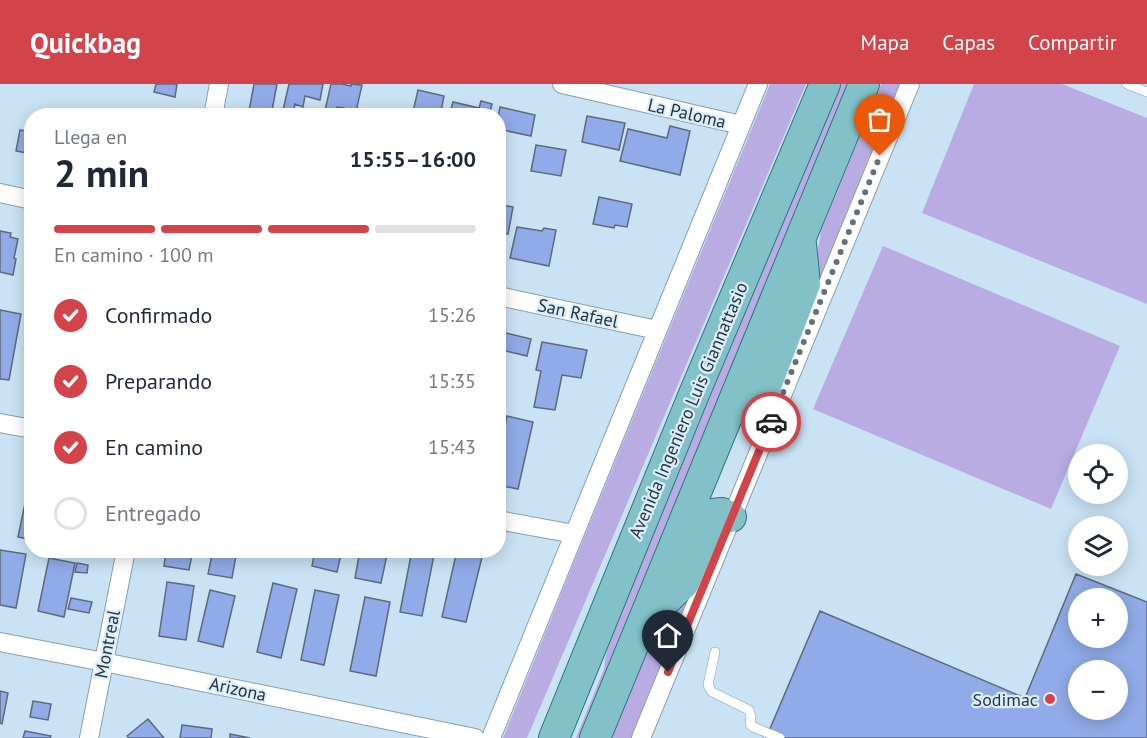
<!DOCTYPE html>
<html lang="es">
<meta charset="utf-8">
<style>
:root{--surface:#fff;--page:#f2f2f3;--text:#1f2937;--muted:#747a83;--line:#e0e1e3;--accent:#d3434a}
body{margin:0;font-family:"PT Sans",sans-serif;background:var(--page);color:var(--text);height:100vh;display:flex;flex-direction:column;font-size:22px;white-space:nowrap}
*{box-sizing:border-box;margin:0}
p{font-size:20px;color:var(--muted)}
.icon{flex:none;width:33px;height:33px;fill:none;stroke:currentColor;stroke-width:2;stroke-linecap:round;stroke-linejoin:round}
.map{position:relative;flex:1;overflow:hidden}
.panel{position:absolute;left:24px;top:24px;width:482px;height:450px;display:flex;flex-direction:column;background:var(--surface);border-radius:24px;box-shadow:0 3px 15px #0003}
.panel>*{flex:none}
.fabs{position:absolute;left:1068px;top:360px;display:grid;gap:12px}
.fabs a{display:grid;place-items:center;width:60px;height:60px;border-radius:50%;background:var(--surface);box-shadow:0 3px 15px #0003;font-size:30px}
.pin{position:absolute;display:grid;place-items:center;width:51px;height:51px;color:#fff;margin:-62px -26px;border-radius:50% 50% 50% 0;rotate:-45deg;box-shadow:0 0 6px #0007}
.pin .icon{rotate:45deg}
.courier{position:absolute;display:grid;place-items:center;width:60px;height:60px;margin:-30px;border:4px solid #d3434a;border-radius:50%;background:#fff;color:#222;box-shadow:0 2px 8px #0007}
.head em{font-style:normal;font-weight:700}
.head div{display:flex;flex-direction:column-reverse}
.head{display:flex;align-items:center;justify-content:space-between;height:102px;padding:0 30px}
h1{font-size:39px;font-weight:700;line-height:45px}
.bar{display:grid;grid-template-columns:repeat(4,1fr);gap:9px 6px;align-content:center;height:72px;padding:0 30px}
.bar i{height:8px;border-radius:4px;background:var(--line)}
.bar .active{background:var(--accent)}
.bar p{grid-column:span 4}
ol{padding:0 30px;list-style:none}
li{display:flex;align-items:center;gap:18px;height:66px}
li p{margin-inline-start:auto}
li .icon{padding:6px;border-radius:50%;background:var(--accent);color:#fff;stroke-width:4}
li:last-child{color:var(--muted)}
li i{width:33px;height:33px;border:3px solid var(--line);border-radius:50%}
header{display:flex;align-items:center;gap:36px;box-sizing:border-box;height:84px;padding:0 30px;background:var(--accent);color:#fff}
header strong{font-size:28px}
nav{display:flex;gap:33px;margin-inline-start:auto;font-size:21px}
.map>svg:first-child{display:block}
</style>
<header>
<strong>Quickbag</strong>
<nav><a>Mapa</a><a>Capas</a><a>Compartir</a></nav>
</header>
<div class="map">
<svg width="1147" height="654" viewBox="0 0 1147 654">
<rect width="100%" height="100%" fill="#c9e3f4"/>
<!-- green -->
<path fill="#b8ace3" d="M770 0H806L527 654H503L572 483Z
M837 0H853L582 654H576L604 585 609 549Z
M881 0H899L787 276 816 176 821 147Z
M974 0H1062L1147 34V220L922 129Z
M883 162 1120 262 1051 425 813 325Z
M716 441 688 518 631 654H611L649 562 685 516Z"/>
<!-- building -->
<path fill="#90abe7" stroke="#5f697e" stroke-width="1.5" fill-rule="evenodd" d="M156 0H177L175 13 154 8Z
M254 0H277L271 32H248Z
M289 0H323L320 16 305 12 303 23 295 20 293 28 283 26Z
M331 0H342L351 2V0L362 1 355 32 343 30 344 24 337 23 334 32 324 31Z
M418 6 444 12 440 32H412Z
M481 17 492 20 489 32H449L453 18 479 24Z
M500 23 535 31 531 52 498 45V34Z
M393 27 404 29V32H393Z
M587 32 625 39 619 66 582 58Z
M670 42 690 47 680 91 620 77 628 45 667 54Z
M20 46 32 48V70L16 67Z
M536 61 566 66 561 92 531 87Z
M599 113 632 120 627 143 615 141 614 144 593 140Z
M498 120 513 123 508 150 498 148Z
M517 143 542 147 544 144 556 146 549 182 510 174Z
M0 147 11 149 10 153 18 155 14 174 16 175 13 191 0 188Z
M32 191V211H28Z
M0 226 21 230 9 296 0 295Z
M502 248 531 255 527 272 498 265Z
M542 258 587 266 581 294 562 291 555 326 534 323 541 287 536 286Z
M507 332 533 338 518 405 498 401V373Z
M32 386V456L18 453Z
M0 466 26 470 16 524 0 521Z
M166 466H193L189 486 164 482Z
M213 466H237L232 494 208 490Z
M315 466H342L337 488 312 482Z
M360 466H388L381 499 355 494Z
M412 466H435L422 532 400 528Z
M457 466H471L483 469 466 538 442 533Z
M49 474 75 479 64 533 38 527Z
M77 479 88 481 87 489 75 488Z
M1076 490 1147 518V654H766L820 527 1025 614ZM1078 514H1118V554H1078ZM1078 586H1118V626H1078Z
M167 498 194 502 186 556 159 552Z
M273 499 297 505 281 574 257 568Z
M210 506 235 512 223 563 198 557Z
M315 506 339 511 324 581 301 576Z
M365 513 390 518 376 592 350 587Z
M71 514 92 518 89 529 68 525Z
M0 607 8 609 2 640 0 639Z
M33 617 51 620 48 636 30 633Z
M148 635 164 654H129L127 652Z
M182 641 212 645 211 654H180Z
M25 647 51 652 50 654H23Z
M230 650 250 654H230Z"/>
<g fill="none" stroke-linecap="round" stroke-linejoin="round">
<!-- service casing -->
<g stroke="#879faf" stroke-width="10">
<path id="service" d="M1127 0 1147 8
M715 568 708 601 712 608 749 626 751 633 750 640 753 643 780 654"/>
</g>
<!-- minor casing -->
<g stroke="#879faf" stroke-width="20">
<path id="minor" d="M562 0 741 41
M213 32 219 0
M0 109 32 116
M498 212 657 246
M0 339 32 345
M498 436 574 450
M0 558 104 578 475 654
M89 654 126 466
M491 654 758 0
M641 654 910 0"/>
</g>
<!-- primary casing -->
<g stroke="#2d747f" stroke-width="32">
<path id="primary" d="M769 343 762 335 758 323 805 200 801 160
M652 529 684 499 713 430 722 429 731 433
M554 654 694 310 825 0
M595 654 864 0"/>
</g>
<!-- service -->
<use href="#service" stroke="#fff" stroke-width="9"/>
<!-- minor -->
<use href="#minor" stroke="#fff" stroke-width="18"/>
<!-- primary -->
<use href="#primary" stroke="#82c1c8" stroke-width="30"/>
</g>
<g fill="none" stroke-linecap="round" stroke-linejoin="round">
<!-- done -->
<path stroke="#62717b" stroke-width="6" stroke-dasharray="0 10.8" d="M771 338 880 72"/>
<!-- route -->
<path stroke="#d3434a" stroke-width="8" d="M668 588 771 338"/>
</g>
<!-- markers -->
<circle fill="#d3434a" stroke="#daeffd" stroke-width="2" cx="1050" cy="615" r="6"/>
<g text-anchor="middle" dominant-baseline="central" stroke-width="4.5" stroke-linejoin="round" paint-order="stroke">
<!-- street labels -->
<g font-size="18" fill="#2a343a" stroke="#daeffd">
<text transform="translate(687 29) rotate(13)">La Paloma</text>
<text transform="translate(578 229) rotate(12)">San Rafael</text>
<text transform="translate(688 326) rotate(-67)">Avenida Ingeniero Luis Giannattasio</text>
<text transform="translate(107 560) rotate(-79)">Montreal</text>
<text transform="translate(238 605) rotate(12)">Arizona</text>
</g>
<!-- poi labels -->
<g font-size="18" fill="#2a343a" stroke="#daeffd" text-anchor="end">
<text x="1038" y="615">Sodimac</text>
</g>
</g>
</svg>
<div class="fabs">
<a><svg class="icon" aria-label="locate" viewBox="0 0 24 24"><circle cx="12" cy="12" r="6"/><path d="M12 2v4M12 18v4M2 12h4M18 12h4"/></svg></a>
<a><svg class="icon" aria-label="layers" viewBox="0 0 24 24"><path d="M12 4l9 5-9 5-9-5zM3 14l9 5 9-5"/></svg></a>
<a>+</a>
<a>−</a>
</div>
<div class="pin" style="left:880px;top:72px;background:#ea580c"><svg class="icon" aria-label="bag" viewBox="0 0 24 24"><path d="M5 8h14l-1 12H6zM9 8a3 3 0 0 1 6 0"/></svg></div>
<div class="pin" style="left:668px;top:588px;background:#1f2937"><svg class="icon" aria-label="home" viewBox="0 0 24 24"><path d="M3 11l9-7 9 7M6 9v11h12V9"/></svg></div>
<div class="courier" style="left:771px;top:338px"><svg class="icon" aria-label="car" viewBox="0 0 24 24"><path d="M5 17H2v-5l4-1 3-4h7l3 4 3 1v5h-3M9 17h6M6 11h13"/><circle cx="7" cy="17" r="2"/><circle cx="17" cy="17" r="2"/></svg></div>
<section class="panel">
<div class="head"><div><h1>2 min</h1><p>Llega en</p></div><em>15:55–16:00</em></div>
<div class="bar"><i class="active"></i><i class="active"></i><i class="active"></i><i></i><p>En camino · 100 m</p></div>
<ol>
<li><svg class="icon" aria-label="check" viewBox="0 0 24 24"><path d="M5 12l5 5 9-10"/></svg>Confirmado<p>15:26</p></li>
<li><svg class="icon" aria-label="check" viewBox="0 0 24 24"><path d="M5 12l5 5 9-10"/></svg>Preparando<p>15:35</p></li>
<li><svg class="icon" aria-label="check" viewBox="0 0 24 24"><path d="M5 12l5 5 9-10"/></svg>En camino<p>15:43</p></li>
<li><i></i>Entregado</li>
</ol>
</section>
</div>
